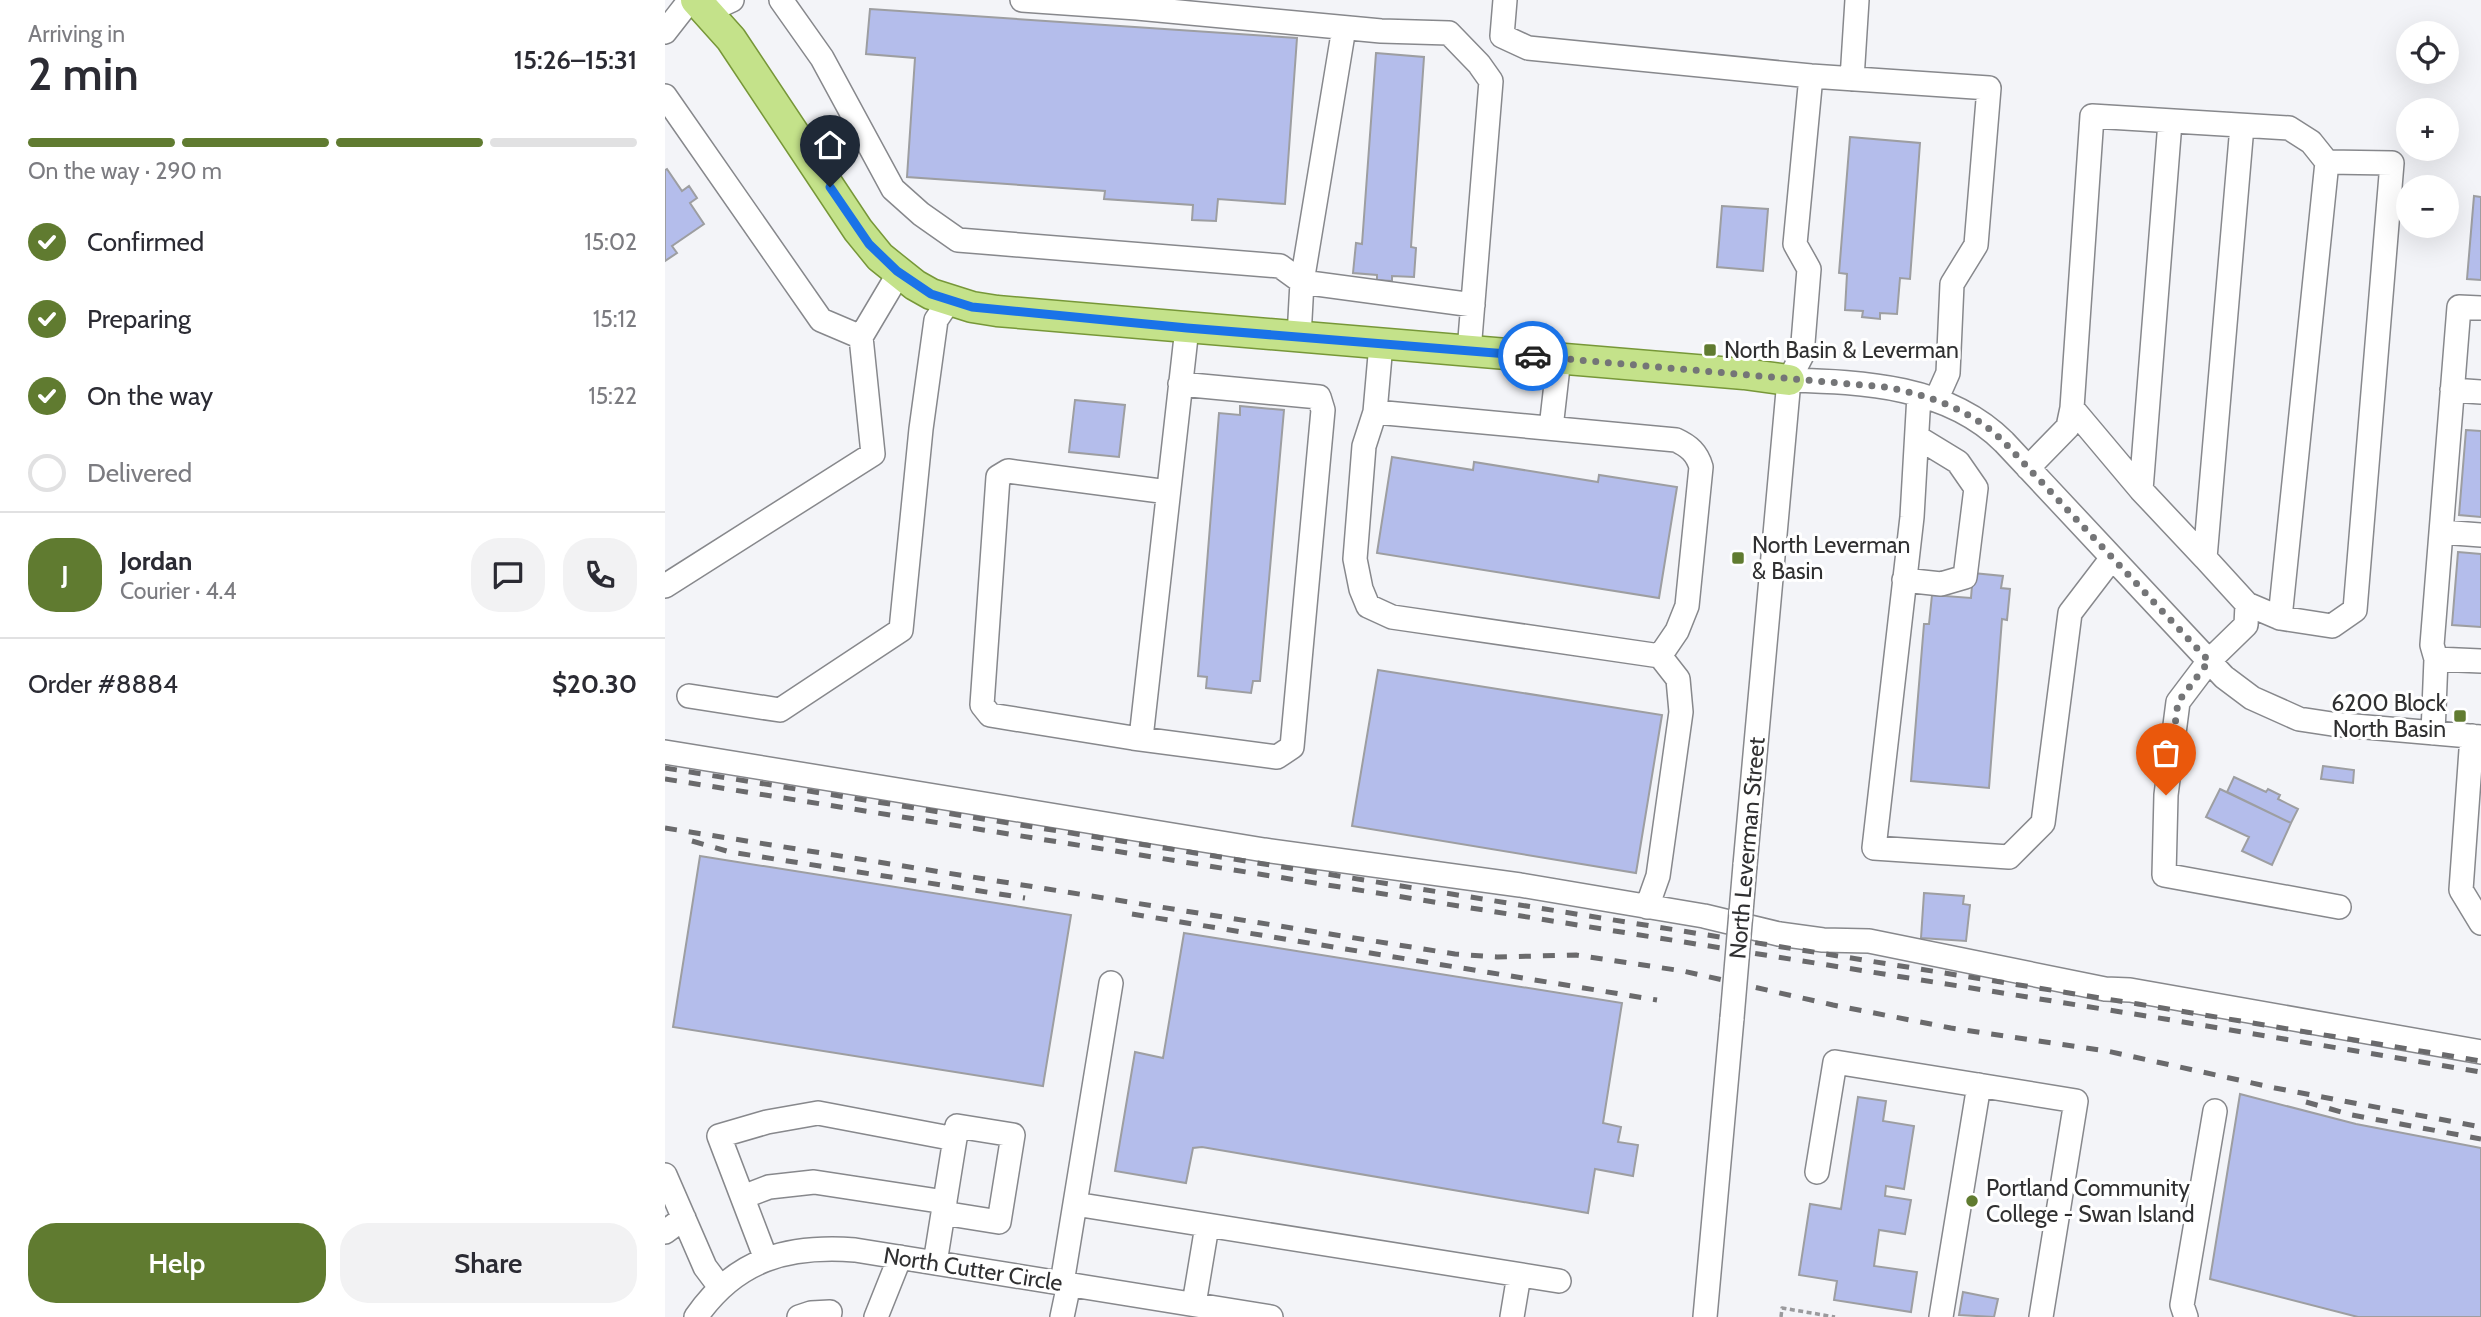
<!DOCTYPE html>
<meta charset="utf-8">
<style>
:root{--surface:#fff;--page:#f2f2f3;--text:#2b2b33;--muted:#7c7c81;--line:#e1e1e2;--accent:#607b30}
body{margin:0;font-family:Cabin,sans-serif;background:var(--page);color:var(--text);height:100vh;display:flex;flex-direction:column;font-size:26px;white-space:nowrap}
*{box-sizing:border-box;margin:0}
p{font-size:23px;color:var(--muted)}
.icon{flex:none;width:38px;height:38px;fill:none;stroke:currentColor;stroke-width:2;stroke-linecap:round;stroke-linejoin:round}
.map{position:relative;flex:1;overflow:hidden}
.drawer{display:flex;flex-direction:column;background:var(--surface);width:665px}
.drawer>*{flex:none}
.fabs{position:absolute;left:1731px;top:21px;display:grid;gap:14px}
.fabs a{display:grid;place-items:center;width:63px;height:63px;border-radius:50%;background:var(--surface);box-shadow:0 7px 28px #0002;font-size:35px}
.pin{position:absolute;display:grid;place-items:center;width:60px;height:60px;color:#fff;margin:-72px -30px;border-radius:50% 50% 50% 0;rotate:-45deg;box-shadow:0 0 7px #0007}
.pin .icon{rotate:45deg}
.courier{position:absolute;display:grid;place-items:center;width:70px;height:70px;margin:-35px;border:5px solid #1a73e8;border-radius:50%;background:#fff;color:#222;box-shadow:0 2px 9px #0007}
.overview em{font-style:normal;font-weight:600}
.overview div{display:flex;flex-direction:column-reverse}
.overview{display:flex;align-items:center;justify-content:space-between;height:119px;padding:0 28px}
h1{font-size:46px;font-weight:600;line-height:52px}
.bar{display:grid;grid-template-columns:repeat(4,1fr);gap:10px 7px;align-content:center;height:84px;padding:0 28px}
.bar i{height:9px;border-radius:5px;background:var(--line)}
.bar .on{background:var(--accent)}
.bar p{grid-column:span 4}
.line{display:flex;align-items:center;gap:18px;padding:0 28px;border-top:2px solid var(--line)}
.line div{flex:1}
.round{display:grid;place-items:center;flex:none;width:74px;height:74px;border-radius:28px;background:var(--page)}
ol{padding:0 28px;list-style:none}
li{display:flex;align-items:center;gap:21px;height:77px}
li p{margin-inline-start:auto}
li .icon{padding:7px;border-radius:50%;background:var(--accent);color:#fff;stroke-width:4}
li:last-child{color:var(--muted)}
li i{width:38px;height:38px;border:4px solid var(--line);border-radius:50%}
.button{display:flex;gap:14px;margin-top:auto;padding:14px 28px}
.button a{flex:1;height:80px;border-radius:28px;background:var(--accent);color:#fff;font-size:28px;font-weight:600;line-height:80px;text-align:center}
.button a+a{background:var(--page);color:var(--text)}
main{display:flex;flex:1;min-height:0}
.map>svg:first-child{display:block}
</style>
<main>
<section class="drawer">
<div class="overview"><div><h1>2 min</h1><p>Arriving in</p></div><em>15:26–15:31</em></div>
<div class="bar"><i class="on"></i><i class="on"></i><i class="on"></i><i></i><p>On the way · 290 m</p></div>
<ol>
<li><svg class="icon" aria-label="check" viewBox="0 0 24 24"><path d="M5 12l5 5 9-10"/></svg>Confirmed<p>15:02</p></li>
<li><svg class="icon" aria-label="check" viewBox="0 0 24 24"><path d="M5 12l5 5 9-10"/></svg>Preparing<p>15:12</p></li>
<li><svg class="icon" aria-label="check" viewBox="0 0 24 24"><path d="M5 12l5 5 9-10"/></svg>On the way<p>15:22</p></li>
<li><i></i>Delivered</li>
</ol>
<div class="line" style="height:126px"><b class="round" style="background:var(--accent);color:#fff">J</b><div><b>Jordan</b><p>Courier · 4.4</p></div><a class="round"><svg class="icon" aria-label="chat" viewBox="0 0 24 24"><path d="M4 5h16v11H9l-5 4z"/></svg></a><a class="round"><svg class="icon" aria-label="phone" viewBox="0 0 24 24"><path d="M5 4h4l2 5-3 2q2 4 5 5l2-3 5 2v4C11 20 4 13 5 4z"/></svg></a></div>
<div class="line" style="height:91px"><div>Order #8884</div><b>$20.30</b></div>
<div class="button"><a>Help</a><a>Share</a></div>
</section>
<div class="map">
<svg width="1816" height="1317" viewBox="0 0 1816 1317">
<rect width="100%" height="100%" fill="#f3f4f8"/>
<!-- building -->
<path fill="#b4bdeb" stroke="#9d9ea1" stroke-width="2" d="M205 9 632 38 620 204 553 199 551 221 527 220 528 205 439 199 440 191 242 177 250 58 201 54Z
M711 53 759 57 746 247 751 248 749 277 727 276V281L712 280V275L688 273 691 243 697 244Z
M1185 137 1255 143 1245 279 1235 278 1232 314 1215 313V319L1197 317 1198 311 1180 310 1182 274 1174 273Z
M2 169 17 191 24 186 32 198 25 203 39 224 7 246 12 253 0 261V170Z
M1809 196 1816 197V280L1802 279Z
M1057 206 1103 209 1098 271 1052 267Z
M410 400 460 405 454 457 404 452Z
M575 406 619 410 595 681H588L586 693 541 688 542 677 533 676 554 413 575 415Z
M1801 430 1816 431V517L1794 515Z
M727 457 808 470 809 462 933 482 934 475 1012 487 994 598 712 553Z
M1793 552 1816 554V627L1787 625Z
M1308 573 1338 576 1336 588 1345 589 1342 620 1337 619 1324 788 1246 781 1259 624H1264L1267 595 1306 598Z
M713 670 997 715 971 873 687 826Z
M1658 766 1689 770 1688 783 1656 779Z
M1569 777 1601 792 1603 789 1615 795 1613 799 1633 809 1626 823 1562 792Z
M1555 789 1626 823 1607 865 1577 851 1584 837 1541 817Z
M35 856 406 915 378 1086 8 1027Z
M1259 893 1299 896 1298 904 1305 905 1301 941 1256 938Z
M519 933 957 1003 938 1123 956 1127 953 1142 973 1145 968 1176 930 1169 923 1213 537 1147 528 1148 521 1183 450 1171 470 1052 498 1058Z
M1575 1094 1691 1124 1816 1148V1317H1693L1545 1279Z
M1193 1097 1221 1101 1218 1121 1249 1126 1239 1189 1221 1186 1220 1196 1246 1200 1240 1234 1214 1230 1209 1266 1252 1272 1246 1312 1169 1300 1172 1281 1134 1275 1145 1204 1176 1209Z
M1298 1292 1333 1299 1329 1317 1294 1315Z"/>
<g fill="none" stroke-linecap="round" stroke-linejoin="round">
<!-- minor casing -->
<g stroke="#87888c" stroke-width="26">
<path id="minor" d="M116 0 157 58 228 189 256 214 293 240 615 266 637 282 634 337
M357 0 472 8 716 31 784 33 814 64 826 81 804 351
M840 0 837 36 863 48 1146 76 1324 88 1311 245 1287 284 1283 373 1271 400
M43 11 67 0
M679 28 637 282 808 305
M0 32 25 0
M1187 79 1192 0
M0 96 156 320 196 337 234 273
M1124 380C1199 382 1283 386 1339 442L1559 677 1587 698 1634 719 1667 724 1816 737
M1787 390 1816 392
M1254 395 1247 517 1209 848 1344 857 1378 823 1405 613 1447 558
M1407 408 1476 490 1505 122
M710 412 1011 440C1024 446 1032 453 1036 467L1022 606 1012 631 995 656 727 617 703 606 696 589 690 559 699 446Z
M710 412 716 344
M886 428 894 358
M1363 468 1403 427 1407 408 1427 116 1624 128 1646 142 1662 162 1727 163 1690 610 1667 626 1615 618 1582 604 1581 625 1544 661 1513 702 1501 795 1499 875 1674 907
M1476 490 1540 558 1577 126
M503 492 343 471 333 477 317 705 325 715 468 738 612 757 627 747 658 410 654 397 515 384
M1776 532 1816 535
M1540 558 1582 604
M1239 580 1276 584 1300 577 1311 488 1293 462 1252 437
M0 586 208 454 196 337
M1615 618 1662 162
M1771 659 1816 661
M24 696 115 710 236 630 256 429 271 320 284 301
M1768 733 1771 659 1767 645 1794 307 1816 308
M1807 736 1796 890 1816 923
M476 738 522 328
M0 752 599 850 855 885 1039 916 1114 934 1158 940 1204 941 1440 989 1465 990 1816 1052
M1080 865 1124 380 1137 355 1144 269 1130 244 1146 76
M982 907 993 876 1016 712 1013 679 995 656
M1152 1172 1170 1062 1411 1101 1376 1317
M0 1175 40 1267 55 1287
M78 1197 104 1187 149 1182 280 1202
M410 1204 894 1281
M0 1232 19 1218
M101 1259 54 1136 102 1122 153 1113 290 1139
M270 1263 292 1126 348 1135 334 1222 278 1213
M397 1283 446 983
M529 1304 542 1226
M31 1317C71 1259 123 1245 190 1250L606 1317
M134 1317 146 1313 165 1312 164 1317
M211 1317 235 1257
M397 1317 404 1284
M847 1317 854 1275
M1040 1317 1067 1018
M1276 1317 1314 1085
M1521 1317 1517 1305 1550 1111"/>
</g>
<!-- major casing -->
<g stroke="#779738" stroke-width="33">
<path id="major" d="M31 0 66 39 193 230 215 257 250 285 266 294 307 307 332 311 1079 374 1124 380"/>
</g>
<!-- path -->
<path stroke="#9a9a9d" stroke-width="3.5" stroke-dasharray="5 3.5" stroke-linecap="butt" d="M1116 1317 1117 1308 1170 1317"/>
<!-- minor -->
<use href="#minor" stroke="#fff" stroke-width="23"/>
<!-- major -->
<use href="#major" stroke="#c4e28a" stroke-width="30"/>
<!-- rail -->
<path stroke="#6a6a6c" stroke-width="5" stroke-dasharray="12 12" stroke-linecap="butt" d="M0 768 1473 1004 1816 1061
M0 779 1500 1019 1816 1072
M0 828 790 954 832 957 911 955 1018 971 1168 1005 1286 1028 1442 1051 1610 1088 1816 1127
M27 841 65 852 360 898
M467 914 992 1000
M1641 1102 1687 1115 1816 1139"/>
<!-- minor-bridge casing -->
<g stroke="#87888c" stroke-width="26" stroke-linecap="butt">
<path id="minor-bridge" d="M1067 1018 1080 865"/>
</g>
<!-- minor-bridge -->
<use href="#minor-bridge" stroke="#fff" stroke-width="23"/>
</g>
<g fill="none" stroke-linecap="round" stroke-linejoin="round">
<!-- done -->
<path stroke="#747577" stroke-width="7" stroke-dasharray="0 12.6" d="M868 356 1220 387C1264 395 1307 410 1339 442L1544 661 1513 702 1501 795"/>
<!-- route -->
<path stroke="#1a73e8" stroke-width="9" d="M165 187 204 244 232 271 266 294 307 307 522 328 868 356"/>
</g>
<!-- markers -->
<g fill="#607b30" stroke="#fff" stroke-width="2.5">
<rect x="1038" y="343" width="14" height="14" rx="3.5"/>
<rect x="1066" y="551" width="14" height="14" rx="3.5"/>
<rect x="1788" y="709" width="14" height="14" rx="3.5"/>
<circle cx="1307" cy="1201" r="7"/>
</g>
<g text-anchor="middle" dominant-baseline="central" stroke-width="6" stroke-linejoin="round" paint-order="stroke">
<!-- poi labels -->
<g font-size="23" fill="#303031" stroke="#fff" text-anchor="start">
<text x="1059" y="350">North Basin &amp; Leverman</text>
<text x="1087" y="545">North Leverman<tspan x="1087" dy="26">&amp; Basin</tspan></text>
<text x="1781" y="703" text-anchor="end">6200 Block<tspan x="1781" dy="26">North Basin</tspan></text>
<text x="1321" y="1188">Portland Community<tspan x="1321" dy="26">College - Swan Island</tspan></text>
</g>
<!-- street labels -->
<g font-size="23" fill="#303031" stroke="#fff">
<text transform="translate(1082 848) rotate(-85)">North Leverman Street</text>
<text transform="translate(308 1269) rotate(9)">North Cutter Circle</text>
</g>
</g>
</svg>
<div class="fabs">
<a><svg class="icon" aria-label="locate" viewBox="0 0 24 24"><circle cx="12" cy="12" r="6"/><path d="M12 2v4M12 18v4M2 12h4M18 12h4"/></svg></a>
<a>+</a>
<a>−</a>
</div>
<div class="pin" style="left:1501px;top:795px;background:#ea580c"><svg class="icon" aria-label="bag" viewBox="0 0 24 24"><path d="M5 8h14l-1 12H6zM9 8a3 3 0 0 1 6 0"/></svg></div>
<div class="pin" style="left:165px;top:187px;background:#1f2937"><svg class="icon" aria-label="home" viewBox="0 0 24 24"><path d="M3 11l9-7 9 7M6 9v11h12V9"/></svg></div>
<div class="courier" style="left:868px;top:356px"><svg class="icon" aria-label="car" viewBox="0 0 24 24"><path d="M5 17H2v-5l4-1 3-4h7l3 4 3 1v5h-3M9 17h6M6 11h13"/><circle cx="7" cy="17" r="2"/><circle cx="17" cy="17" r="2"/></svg></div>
</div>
</main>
